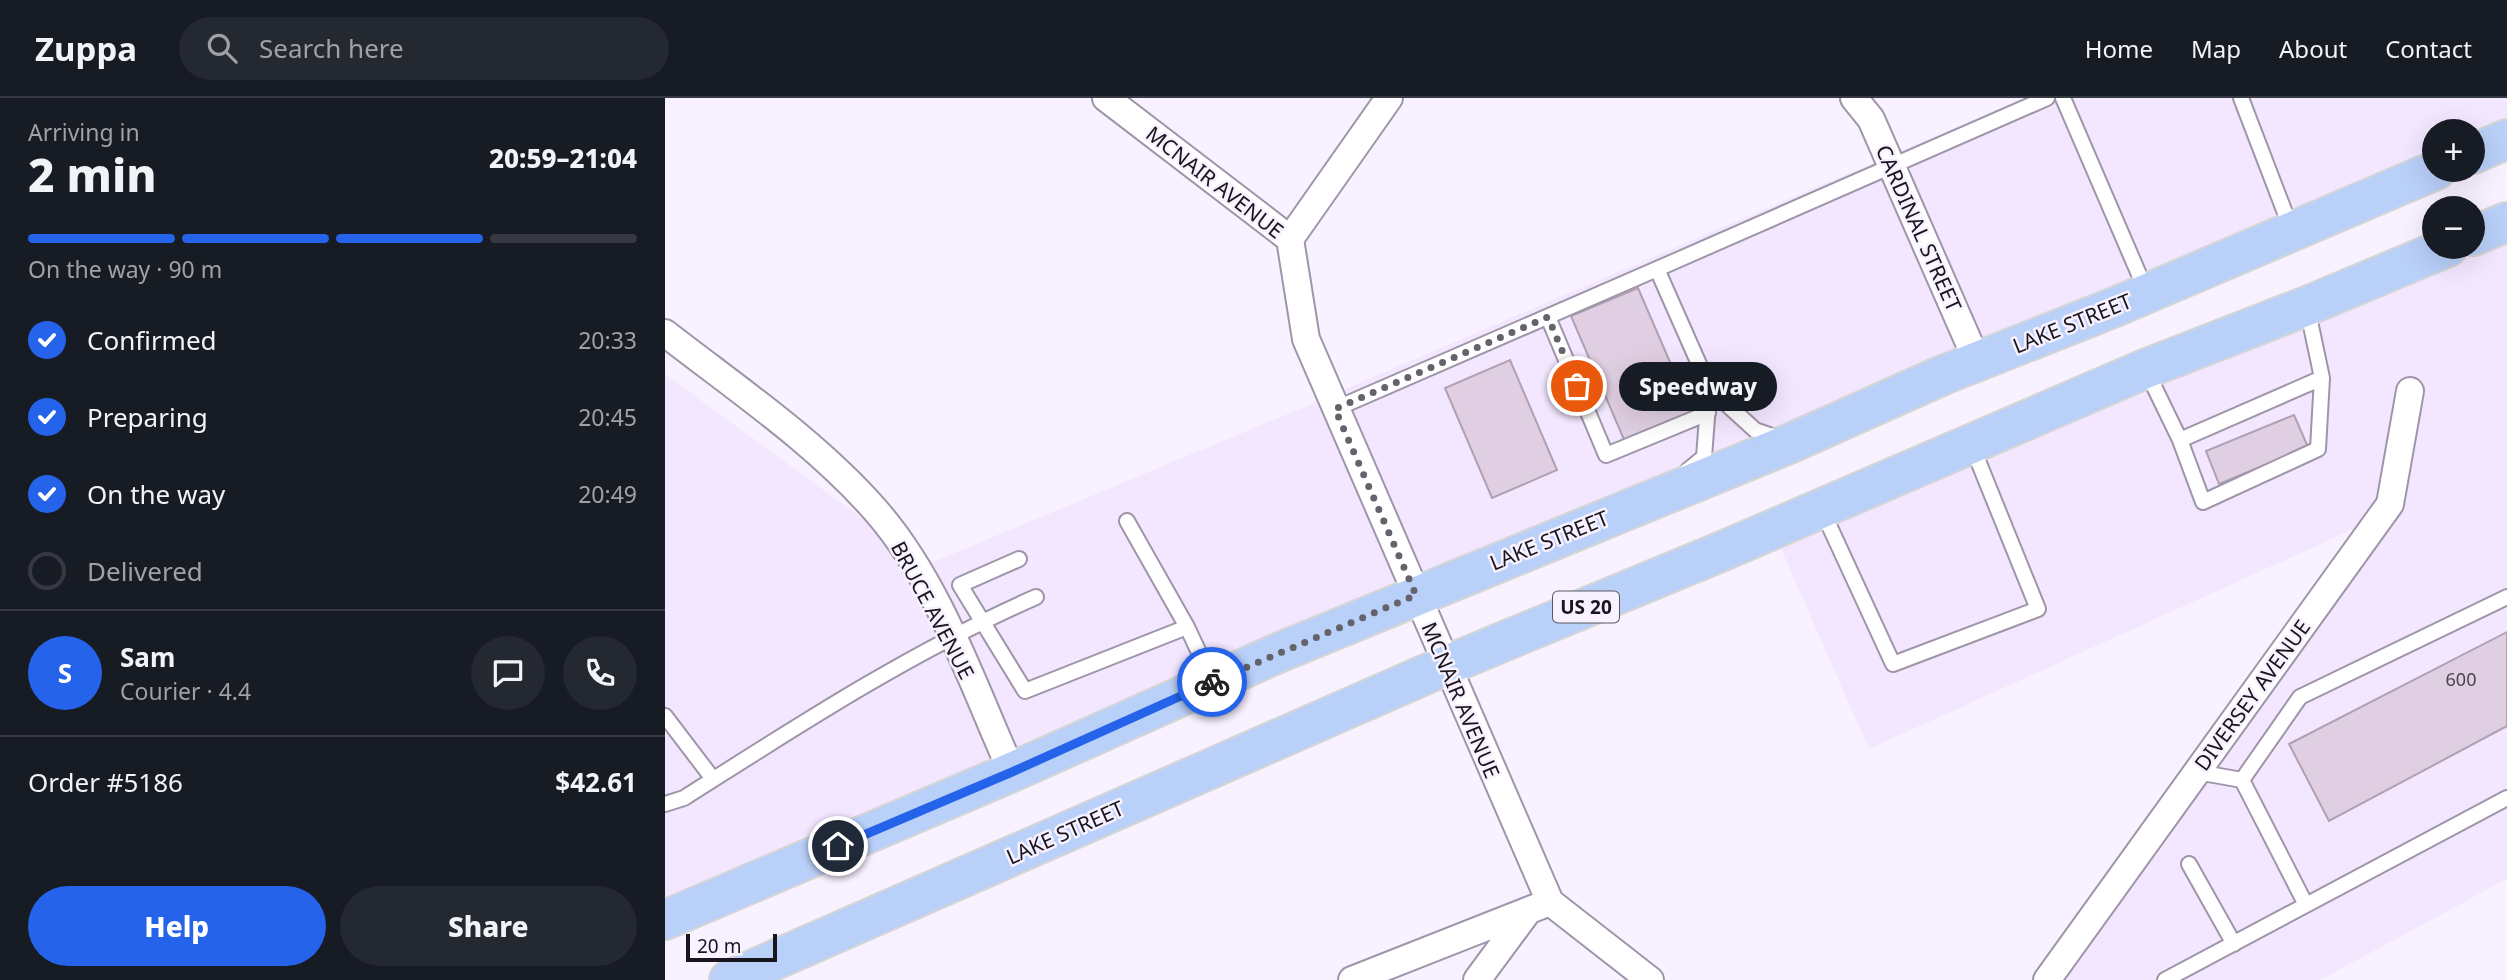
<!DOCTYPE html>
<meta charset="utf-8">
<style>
:root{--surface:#171b24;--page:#242831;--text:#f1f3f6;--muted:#9ea1a6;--line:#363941;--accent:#2563eb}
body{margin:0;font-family:"Noto Sans",sans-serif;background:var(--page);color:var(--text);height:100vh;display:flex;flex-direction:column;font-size:26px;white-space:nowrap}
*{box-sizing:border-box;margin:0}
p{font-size:23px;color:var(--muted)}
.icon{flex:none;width:38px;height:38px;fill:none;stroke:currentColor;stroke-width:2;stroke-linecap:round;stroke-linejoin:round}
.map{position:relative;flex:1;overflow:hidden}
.sheet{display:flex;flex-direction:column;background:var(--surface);width:665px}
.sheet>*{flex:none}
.controls{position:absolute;left:1757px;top:21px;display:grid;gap:14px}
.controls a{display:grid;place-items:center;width:63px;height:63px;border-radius:50%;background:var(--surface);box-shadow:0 7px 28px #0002;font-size:35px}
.scale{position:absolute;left:21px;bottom:18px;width:91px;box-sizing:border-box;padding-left:7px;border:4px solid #18151c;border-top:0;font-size:19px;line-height:24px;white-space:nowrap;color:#18151c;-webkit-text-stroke:5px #f8f1ff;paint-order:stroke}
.pin{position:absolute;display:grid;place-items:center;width:60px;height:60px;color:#fff;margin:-30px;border:4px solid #fff;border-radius:50%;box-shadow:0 2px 7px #0007}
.courier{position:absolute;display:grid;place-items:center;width:70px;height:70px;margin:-35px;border:5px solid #2563eb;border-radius:50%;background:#fff;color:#222;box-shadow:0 2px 9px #0007}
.bubble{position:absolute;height:49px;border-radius:24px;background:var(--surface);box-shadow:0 7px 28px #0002;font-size:23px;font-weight:800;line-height:49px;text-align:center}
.overview em{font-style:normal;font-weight:800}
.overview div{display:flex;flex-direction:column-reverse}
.overview{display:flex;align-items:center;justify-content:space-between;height:119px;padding:0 28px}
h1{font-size:46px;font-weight:800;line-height:52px}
.bar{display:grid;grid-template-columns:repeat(4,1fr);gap:10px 7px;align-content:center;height:84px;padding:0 28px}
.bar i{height:9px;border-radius:5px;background:var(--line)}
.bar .selected{background:var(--accent)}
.bar p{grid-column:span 4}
.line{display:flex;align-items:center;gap:18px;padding:0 28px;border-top:2px solid var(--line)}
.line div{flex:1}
.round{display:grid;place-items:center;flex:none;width:74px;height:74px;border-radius:37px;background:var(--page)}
ol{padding:0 28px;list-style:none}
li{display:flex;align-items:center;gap:21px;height:77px}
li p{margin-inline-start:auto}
li .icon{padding:7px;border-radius:50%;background:var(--accent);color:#fff;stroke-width:4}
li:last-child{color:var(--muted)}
li i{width:38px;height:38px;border:4px solid var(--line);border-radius:50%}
.primary-button{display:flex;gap:14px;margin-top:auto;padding:14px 28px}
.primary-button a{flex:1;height:80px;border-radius:42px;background:var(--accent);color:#fff;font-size:28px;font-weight:800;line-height:80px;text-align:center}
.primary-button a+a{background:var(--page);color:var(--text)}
header{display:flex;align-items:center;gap:42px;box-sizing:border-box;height:98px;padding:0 35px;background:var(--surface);border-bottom:2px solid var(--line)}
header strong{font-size:33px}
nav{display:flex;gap:38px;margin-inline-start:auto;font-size:24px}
.search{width:490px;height:63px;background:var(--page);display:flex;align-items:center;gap:18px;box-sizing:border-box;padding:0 24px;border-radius:38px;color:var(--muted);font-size:26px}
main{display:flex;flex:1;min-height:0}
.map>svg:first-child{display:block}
</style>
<header>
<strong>Zuppa</strong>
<div class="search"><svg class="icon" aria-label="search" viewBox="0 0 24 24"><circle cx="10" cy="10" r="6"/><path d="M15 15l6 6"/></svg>Search here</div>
<nav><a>Home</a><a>Map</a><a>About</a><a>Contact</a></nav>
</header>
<main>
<section class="sheet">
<div class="overview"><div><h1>2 min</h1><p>Arriving in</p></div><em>20:59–21:04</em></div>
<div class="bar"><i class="selected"></i><i class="selected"></i><i class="selected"></i><i></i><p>On the way · 90 m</p></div>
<ol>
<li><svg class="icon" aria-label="check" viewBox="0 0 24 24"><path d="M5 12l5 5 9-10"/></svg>Confirmed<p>20:33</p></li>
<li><svg class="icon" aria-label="check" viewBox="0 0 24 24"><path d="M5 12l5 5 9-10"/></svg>Preparing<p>20:45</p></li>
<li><svg class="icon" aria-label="check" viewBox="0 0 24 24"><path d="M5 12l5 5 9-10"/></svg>On the way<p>20:49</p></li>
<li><i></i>Delivered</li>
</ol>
<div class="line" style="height:126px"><b class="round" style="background:var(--accent);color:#fff">S</b><div><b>Sam</b><p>Courier · 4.4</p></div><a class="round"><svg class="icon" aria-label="chat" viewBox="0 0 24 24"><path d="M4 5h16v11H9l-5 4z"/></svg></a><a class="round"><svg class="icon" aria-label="phone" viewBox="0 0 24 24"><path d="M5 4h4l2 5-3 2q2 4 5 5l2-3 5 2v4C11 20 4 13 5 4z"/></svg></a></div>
<div class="line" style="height:91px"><div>Order #5186</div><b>$42.61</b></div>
<div class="primary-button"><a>Help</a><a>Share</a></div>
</section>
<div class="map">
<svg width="1842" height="882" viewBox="0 0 1842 882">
<rect width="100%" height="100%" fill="#f8f1ff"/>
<!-- built -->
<path fill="#f3e7ff" d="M1359 0H1842V31L1808 46V33H1769V62L756 487 673 294Z
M1842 131V781L1655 882H1375L1704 424 1204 651 1112 442Z
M0 276 261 467 654 303 744 492 0 813Z"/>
<!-- building -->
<path fill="#e0cfe2" stroke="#b0a0b2" stroke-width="2" d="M973 190 1027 315 960 344 906 218Z
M845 262 892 372 827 400 780 290Z
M1629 317 1643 349 1554 386 1541 353Z
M1842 534V628L1664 723 1624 646Z"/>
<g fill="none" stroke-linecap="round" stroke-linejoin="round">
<!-- lane casing -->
<g stroke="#9f95a9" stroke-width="18">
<path id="lane" d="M1398 0 1482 195
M1576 0 1627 133
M883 219 941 357 1043 315
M1481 272 1515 342 1657 280 1642 209
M670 311 992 171
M1116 341 1090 332 1045 291 992 171 1382 0
M1515 342 1538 404 1653 351 1657 280
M1022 373 1039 359 1043 307
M1157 412 1228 566 1373 511 1307 348
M462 423 522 529 547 582
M354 461 295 487 360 593 522 529
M0 618 48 681
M1532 674 1577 682
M1577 682 1635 599 1842 499
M1577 682 1641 807
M0 706 19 700C134 627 246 554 371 499
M1524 766 1569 846
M1500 882 1842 700"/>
</g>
<!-- street casing -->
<g stroke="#9f95a9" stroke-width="30">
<path id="street" d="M441 0 625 141 641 241 885 804 985 882
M1189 0 1206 21 1312 263
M625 141 724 0
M0 235C72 291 152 345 212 414 275 487 308 588 347 674
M687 882 885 804
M812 882 863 813
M1382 882 1725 406 1745 293"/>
</g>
<!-- primary casing -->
<g stroke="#d5d5d6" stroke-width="42">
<path id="primary" d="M1808 56 1842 41
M1808 138 1842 124
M0 822 347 674 613 555 1126 345 1278 277 1450 209 1771 72
M64 882 782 567 1060 452 1480 271 1642 208 1783 149"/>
</g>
<!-- lane -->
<use href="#lane" stroke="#fff" stroke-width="14"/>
<!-- street -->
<use href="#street" stroke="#fff" stroke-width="26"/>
<!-- primary -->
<use href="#primary" stroke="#b9d0f9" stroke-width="38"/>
</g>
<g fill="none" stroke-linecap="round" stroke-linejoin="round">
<!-- done -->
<path stroke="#66626b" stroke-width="7" stroke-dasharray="0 12.6" d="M547 584 751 497 670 311 883 219 912 288"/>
<!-- route -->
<path stroke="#2563eb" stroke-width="9" d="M173 748 347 674 547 584"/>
</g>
<g text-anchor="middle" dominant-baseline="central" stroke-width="5" stroke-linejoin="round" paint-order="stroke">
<!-- number labels -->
<g font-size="18" fill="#4a444e">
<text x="1796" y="581">600</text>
</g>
<!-- shield labels -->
<rect fill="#f8f1ff" stroke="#5b5760" stroke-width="2" x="888" y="493.5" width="66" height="31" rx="5"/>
<g font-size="19" font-weight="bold" fill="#18151c">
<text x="921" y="509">US 20</text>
</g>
<!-- street labels -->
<g font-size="21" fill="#18151c" stroke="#f8f1ff">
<text transform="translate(550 84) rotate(38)">MCNAIR AVENUE</text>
<text transform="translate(1254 130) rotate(66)">CARDINAL STREET</text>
<text transform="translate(1407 225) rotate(-22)">LAKE STREET</text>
<text transform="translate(884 442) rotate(-22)">LAKE STREET</text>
<text transform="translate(268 512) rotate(62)">BRUCE AVENUE</text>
<text transform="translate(1587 597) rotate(-54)">DIVERSEY AVENUE</text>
<text transform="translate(796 602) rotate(67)">MCNAIR AVENUE</text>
<text transform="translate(400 734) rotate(-24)">LAKE STREET</text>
</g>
</g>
</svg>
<div class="controls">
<a>+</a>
<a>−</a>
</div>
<div class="scale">20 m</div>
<div class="pin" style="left:912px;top:288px;background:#ea580c"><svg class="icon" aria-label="bag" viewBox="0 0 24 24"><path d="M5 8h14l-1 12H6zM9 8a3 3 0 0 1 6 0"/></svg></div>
<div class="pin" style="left:173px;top:748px;background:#1f2937"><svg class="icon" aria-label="home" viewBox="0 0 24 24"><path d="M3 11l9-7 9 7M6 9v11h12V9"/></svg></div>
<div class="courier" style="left:547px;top:584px"><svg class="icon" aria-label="bike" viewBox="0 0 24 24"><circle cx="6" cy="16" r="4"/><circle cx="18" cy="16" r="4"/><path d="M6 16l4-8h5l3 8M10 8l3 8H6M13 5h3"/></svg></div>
<div class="bubble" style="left:954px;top:264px;width:158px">Speedway</div>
</div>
</main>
